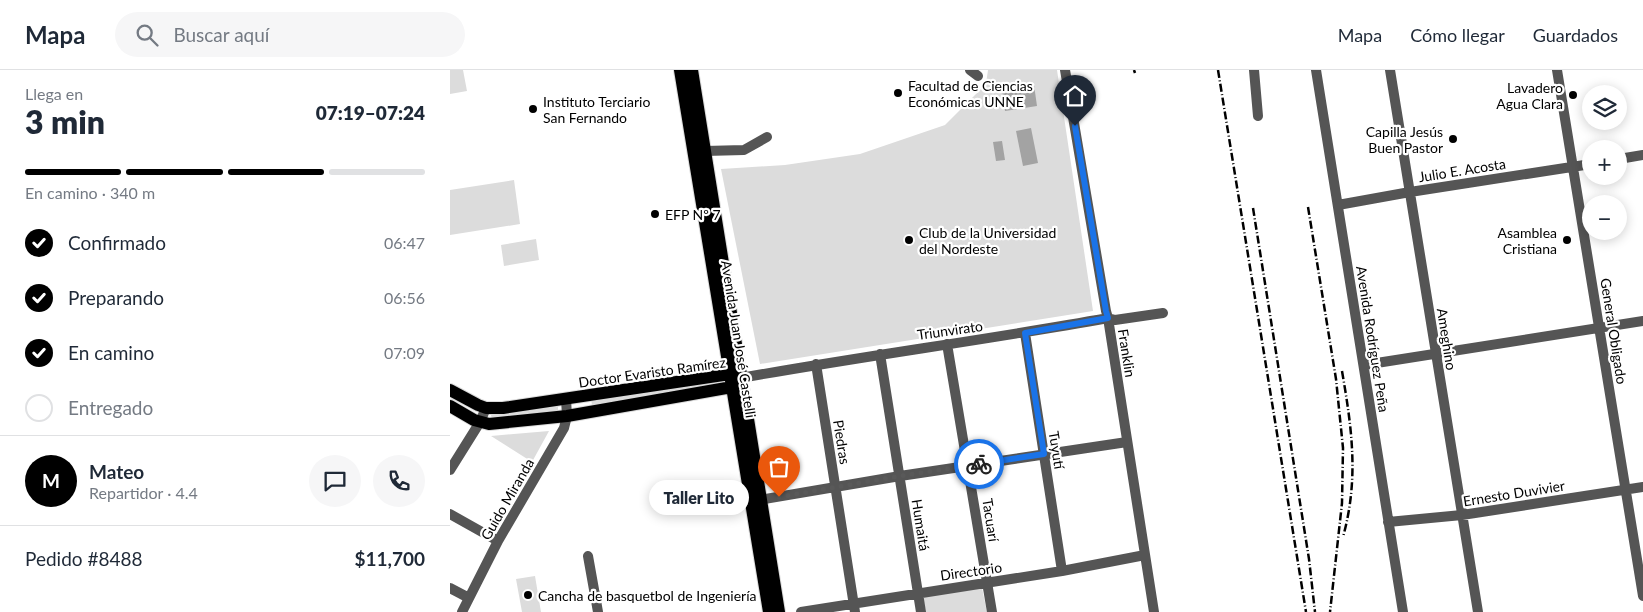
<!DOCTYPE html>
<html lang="es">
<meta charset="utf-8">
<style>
:root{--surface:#fff;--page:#f6f6f7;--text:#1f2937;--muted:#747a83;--line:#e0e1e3;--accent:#000}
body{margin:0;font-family:Lato,sans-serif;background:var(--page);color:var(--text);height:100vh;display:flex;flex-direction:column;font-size:19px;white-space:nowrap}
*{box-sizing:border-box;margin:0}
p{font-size:16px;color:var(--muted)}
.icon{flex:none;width:28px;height:28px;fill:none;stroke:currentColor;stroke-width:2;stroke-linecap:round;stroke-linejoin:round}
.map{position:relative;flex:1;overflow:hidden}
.sheet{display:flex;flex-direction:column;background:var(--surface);width:450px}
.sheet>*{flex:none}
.controls{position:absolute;left:1132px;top:15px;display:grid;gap:10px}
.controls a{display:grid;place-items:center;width:45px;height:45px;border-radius:50%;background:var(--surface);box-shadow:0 2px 12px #0003;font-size:25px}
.pin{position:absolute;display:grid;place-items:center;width:42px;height:42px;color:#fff;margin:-51px -21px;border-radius:50% 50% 50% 0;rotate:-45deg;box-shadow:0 0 5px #0007}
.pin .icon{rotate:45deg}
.courier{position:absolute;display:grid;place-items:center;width:50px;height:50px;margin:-25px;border:4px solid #1a73e8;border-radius:50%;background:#fff;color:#222;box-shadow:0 1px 6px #0007}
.bubble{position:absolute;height:35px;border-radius:18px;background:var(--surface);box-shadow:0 2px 12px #0003;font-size:16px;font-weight:800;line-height:35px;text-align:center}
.head em{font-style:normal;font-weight:800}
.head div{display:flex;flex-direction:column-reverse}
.head{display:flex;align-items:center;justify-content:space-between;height:85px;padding:0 25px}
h1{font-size:32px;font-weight:800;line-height:38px}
.bar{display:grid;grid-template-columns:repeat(4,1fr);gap:8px 5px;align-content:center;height:60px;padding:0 25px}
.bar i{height:6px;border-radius:4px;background:var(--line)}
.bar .current{background:var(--accent)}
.bar p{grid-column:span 4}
.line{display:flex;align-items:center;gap:12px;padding:0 25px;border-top:1px solid var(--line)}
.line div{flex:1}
.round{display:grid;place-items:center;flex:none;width:52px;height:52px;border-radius:26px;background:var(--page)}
ol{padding:0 25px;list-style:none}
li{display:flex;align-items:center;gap:15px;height:55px}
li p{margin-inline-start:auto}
li .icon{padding:5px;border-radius:50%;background:var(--accent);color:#fff;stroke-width:4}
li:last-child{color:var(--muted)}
li i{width:28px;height:28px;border:2px solid var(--line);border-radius:50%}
header{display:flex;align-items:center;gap:30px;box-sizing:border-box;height:70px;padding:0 25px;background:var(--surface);border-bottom:1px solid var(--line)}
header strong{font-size:24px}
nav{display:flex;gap:28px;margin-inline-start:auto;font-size:18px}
.search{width:350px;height:45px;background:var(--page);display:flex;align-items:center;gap:12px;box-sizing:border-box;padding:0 18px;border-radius:28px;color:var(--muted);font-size:19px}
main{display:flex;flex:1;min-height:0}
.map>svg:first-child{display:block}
</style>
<header>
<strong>Mapa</strong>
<div class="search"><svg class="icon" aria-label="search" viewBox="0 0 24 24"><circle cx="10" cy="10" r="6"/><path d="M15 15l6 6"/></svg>Buscar aquí</div>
<nav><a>Mapa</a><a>Cómo llegar</a><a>Guardados</a></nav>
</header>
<main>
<section class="sheet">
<div class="head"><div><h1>3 min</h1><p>Llega en</p></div><em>07:19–07:24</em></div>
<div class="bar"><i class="current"></i><i class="current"></i><i class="current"></i><i></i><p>En camino · 340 m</p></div>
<ol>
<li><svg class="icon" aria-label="check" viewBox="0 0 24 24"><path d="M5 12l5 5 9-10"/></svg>Confirmado<p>06:47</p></li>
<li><svg class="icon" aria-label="check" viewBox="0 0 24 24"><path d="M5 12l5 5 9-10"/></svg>Preparando<p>06:56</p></li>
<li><svg class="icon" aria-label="check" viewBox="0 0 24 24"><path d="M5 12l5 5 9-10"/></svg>En camino<p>07:09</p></li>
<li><i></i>Entregado</li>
</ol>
<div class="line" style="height:90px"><b class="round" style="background:var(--accent);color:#fff">M</b><div><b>Mateo</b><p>Repartidor · 4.4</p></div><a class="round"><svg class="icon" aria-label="chat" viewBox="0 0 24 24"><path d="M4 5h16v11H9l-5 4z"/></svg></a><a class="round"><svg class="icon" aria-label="phone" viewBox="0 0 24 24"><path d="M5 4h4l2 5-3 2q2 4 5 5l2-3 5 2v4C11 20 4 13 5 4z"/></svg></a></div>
<div class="line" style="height:65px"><div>Pedido #8488</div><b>$11,700</b></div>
</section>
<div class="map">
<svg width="1193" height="542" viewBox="0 0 1193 542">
<rect width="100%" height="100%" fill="#fff"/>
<!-- green -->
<path fill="#dcdcdc" d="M0 0H13L17 21 0 24Z
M538 0H607L643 241 310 294 271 99 335 95 410 84 495 55 536 14Z
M64 110 70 154 0 165V120Z
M86 169 89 190 54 196 51 175Z
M263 310 264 316 142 335 141 329Z
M108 336V341L42 349 41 345Z
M99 361 82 392 41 366Z
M85 506 91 542H72L66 509Z
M532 518 537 542H476L473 527Z"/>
<!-- water -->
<path fill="#a3a3a3" d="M584 15 587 36 555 41 552 20Z
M581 58 588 93 573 96 566 61Z
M552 71 555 90 546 91 543 72Z"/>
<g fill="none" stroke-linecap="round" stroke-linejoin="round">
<!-- major casing -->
<g stroke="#dbdbdb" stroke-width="14">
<path id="major" d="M230 0 319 542
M242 0 329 542
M0 320 28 335 36 338H53L280 304
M0 336 24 350 39 354 117 346 282 317 287 312"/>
</g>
<!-- minor -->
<path stroke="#555" stroke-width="10" d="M520 0 528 6
M615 0 656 241 658 248 704 542
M804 0 808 46
M866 0 953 542
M940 0 1028 542
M1107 0 1193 526
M255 81 294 80 317 67
M1169 89 1193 85
M888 135 960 122 1141 94
M575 263 612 501
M497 274 542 542
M430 284 471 542
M366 294 405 542
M914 295 1193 251
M286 306 291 308C413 286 536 270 658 248L665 250 713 243
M0 400 30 352 36 338
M303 431 450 406 677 372
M0 444 48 471
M938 452 1012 445 1193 417
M138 486 148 542
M0 518 19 528
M12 542 48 471 114 358 117 346 116 329
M351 542 612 501 695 485"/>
<!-- major -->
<use href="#major" stroke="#000" stroke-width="12"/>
<!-- rail -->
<path stroke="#000" stroke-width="2.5" stroke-dasharray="8 2.5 1 2.5" stroke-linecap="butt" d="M684 0 685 3
M768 0 856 542
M858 137 886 309 893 378 892 433 880 542
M803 138 859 489 865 542
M892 301C902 359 909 409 893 467"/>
</g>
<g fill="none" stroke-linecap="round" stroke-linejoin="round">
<!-- done -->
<path stroke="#595959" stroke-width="5" stroke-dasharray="0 9" d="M329 427 450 406 529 394"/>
<!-- route -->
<path stroke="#1a73e8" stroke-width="6" d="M529 394 594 384 575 263 658 248 656 241 625 56"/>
</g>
<!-- markers -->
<g fill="#000" stroke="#fff" stroke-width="2">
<circle cx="448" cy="23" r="5"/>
<circle cx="1123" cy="25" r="5"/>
<circle cx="83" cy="39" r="5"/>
<circle cx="1003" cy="69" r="5"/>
<circle cx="205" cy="144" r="5"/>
<circle cx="459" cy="170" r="5"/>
<circle cx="1117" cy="170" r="5"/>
<circle cx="78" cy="525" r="5"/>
</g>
<g text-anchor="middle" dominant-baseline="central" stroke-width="4.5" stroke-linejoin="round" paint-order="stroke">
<!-- poi labels -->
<g font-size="14" fill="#000" stroke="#fff" text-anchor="start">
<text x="458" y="15">Facultad de Ciencias<tspan x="458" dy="16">Económicas UNNE</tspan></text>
<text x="1113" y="17" text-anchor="end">Lavadero<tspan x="1113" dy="16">Agua Clara</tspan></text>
<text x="93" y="31">Instituto Terciario<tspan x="93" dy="16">San Fernando</tspan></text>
<text x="993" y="61" text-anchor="end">Capilla Jesús<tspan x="993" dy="16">Buen Pastor</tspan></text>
<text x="215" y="144">EFP Nº 7</text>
<text x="469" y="162">Club de la Universidad<tspan x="469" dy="16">del Nordeste</tspan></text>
<text x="1107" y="162" text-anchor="end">Asamblea<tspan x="1107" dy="16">Cristiana</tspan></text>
<text x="88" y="525">Cancha de basquetbol de Ingeniería</text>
</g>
<!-- street labels -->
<g font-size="14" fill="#000" stroke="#fff">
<text transform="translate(1012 100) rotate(-9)">Julio E. Acosta</text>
<text transform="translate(500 260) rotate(-8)">Triunvirato</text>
<text transform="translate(1164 261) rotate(81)">General Obligado</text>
<text transform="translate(289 269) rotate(81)">Avenida Juan José Castelli</text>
<text transform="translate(923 269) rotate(81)">Avenida Rodríguez Peña</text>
<text transform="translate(997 269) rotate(81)">Ameghino</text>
<text transform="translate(677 283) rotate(81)">Franklin</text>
<text transform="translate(202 302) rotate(-8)">Doctor Evaristo Ramírez</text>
<text transform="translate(392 372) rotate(81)">Piedras</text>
<text transform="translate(607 380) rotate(81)">Tuyutí</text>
<text transform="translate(1064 423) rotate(-9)">Ernesto Duvivier</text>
<text transform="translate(57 429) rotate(-60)">Guido Miranda</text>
<text transform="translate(541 450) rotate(81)">Tacuarí</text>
<text transform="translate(471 455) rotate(81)">Humaitá</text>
<text transform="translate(521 501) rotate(-8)">Directorio</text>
</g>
</g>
</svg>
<div class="controls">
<a><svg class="icon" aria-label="layers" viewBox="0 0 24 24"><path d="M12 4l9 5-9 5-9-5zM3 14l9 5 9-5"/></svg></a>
<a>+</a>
<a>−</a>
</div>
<div class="pin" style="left:329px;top:427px;background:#ea580c"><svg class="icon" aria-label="bag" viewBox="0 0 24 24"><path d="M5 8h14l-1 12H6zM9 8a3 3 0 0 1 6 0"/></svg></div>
<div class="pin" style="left:625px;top:56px;background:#1f2937"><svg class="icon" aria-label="home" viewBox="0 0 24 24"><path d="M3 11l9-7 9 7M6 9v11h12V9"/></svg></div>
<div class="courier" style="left:529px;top:394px"><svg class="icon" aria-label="bike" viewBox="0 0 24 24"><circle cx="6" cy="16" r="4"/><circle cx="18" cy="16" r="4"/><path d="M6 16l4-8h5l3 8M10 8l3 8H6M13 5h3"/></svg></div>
<div class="bubble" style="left:199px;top:410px;width:100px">Taller Lito</div>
</div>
</main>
